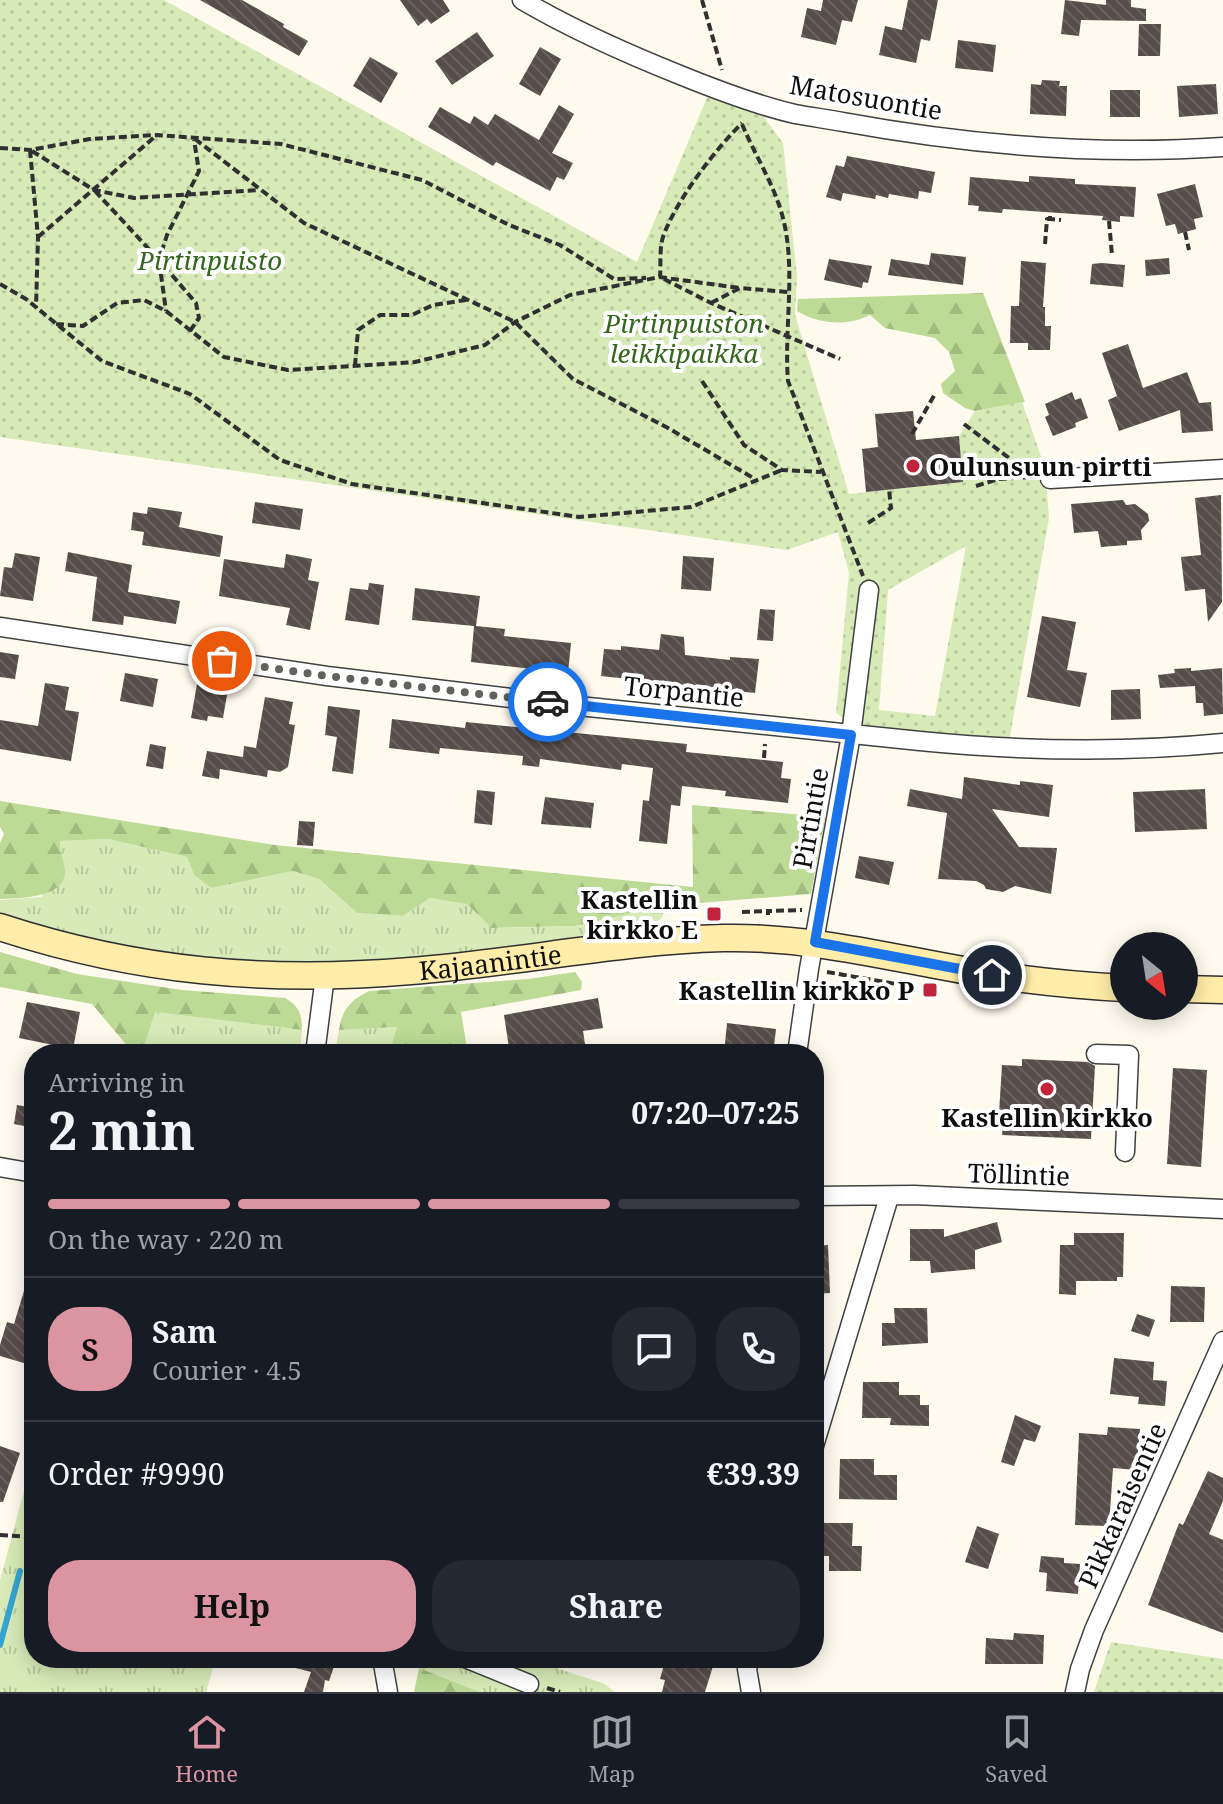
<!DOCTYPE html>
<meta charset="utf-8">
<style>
:root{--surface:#171b24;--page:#242831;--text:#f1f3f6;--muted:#9ea1a6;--line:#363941;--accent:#db95a2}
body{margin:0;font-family:"Noto Serif",serif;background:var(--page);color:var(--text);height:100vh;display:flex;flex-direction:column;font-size:30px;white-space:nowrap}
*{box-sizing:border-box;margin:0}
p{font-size:26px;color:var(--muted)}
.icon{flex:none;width:44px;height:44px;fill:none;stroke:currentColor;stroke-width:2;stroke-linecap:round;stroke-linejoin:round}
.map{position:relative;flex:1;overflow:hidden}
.details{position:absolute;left:24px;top:1044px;width:800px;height:624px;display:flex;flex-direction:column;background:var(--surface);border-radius:32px;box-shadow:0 4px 20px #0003}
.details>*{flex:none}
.needle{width:52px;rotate:150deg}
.controls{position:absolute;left:1110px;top:932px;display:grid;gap:16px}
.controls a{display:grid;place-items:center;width:88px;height:88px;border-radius:50%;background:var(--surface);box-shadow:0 4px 20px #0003;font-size:40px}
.pin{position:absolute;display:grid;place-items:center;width:68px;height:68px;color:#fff;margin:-34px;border:4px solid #fff;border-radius:50%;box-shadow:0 2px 8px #0007}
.courier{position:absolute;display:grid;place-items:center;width:80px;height:80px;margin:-40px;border:6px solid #1a73e8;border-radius:50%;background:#fff;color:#222;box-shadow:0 2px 10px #0007}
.head em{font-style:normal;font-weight:700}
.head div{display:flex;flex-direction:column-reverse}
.head{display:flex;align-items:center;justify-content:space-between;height:136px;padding:0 24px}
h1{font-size:52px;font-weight:700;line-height:60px}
.bar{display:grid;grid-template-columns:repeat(4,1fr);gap:12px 8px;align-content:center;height:96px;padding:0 24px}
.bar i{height:10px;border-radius:6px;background:var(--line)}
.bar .active{background:var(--accent)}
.bar p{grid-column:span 4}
.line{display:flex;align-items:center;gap:20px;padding:0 24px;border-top:2px solid var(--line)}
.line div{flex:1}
.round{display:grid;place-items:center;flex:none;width:84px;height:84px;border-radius:32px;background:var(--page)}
.primary-button{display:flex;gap:16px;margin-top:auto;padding:16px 24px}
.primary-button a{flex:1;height:92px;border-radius:32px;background:var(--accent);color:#111;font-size:32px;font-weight:700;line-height:92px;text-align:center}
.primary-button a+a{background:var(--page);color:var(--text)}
.tabs{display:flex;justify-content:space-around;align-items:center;height:112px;border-top:2px solid var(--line);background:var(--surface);font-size:22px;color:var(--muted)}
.tabs a{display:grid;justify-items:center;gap:4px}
.tabs .active{color:var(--accent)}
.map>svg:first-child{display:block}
</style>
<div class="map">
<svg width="1223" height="1692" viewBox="0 0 1223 1692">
<defs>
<pattern id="grass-tufts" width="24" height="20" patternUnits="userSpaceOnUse" patternTransform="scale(2)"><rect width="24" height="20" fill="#d7eab7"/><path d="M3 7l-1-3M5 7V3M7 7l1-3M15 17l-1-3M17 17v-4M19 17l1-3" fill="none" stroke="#b7c89c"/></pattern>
<pattern id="forest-firs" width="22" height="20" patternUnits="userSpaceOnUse" patternTransform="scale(2)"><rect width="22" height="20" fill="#bddb96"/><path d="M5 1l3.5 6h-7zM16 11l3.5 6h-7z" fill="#a1bb80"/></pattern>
<pattern id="park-dots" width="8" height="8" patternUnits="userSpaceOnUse" patternTransform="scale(2)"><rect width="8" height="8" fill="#d7eab7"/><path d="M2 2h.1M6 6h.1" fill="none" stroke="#b7c89c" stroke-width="1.8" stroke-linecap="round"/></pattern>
<pattern id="building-back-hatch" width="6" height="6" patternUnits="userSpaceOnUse" patternTransform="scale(2)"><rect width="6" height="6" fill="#574d4a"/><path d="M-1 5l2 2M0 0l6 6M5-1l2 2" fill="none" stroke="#6a6260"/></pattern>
</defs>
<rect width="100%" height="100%" fill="#fffaee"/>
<!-- grass -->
<path fill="url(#grass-tufts)" d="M108 839 187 857 194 875 211 888 293 871 319 879 357 913 403 916 430 898 467 903 493 928 575 926 663 906V916L654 925 617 935C528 945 438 959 349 963 234 968 108 953 0 913V900L41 897 65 869 59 857V841Z
M155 1012 302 1030 300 1054H142Z
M398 1027 389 1054H335L339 1030Z
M34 1454V1658H216L206 1692H0V1580Z
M414 1658H526L605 1684 614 1692H480L419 1668Z"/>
<!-- forest -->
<path fill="url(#forest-firs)" d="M983 293 1025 402 975 411 965 408 943 393 941 384 955 371 949 352 935 338 885 328 870 315C847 327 818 324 797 311L798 299Z
M0 801 275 845 693 887 692 805 825 817 811 894 663 906 575 926 492 928 467 904 430 898 403 916 357 913 319 879 293 871 211 888 194 875 187 857 108 839 60 841C59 853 65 863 65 872 64 899 18 898 0 899V843L4 834 0 827Z
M0 952 77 974 182 990 285 998C299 1006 302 1014 302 1030L155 1012 142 1054H134L92 1004 0 987Z
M575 972 582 982 581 990 461 1012 468 1054H389L397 1027 339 1030C342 1009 351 1000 369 991L528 979Z
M419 1668 480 1692H414Z"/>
<!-- park -->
<path fill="url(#park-dots)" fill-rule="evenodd" d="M0 0H164L637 262 709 93 760 112 783 143 797 277 795 315 849 494 963 482 959 436 975 411 1022 402 1045 468 1049 518 1009 742 863 732 836 713 849 573 838 532 787 550 0 437ZM966 546 935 716 879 710 888 590Z
M1111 1642 1223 1659V1692H1094Z"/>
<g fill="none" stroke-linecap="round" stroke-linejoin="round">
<!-- stream -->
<path stroke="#37a3d0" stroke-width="6" d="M0 1645 20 1571"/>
</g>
<!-- building -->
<path fill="url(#building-back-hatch)" d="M200 0H242L284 24 283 27 308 41 299 56Z
M400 0H443L450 11 431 24 427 19 418 26Z
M823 0H858L852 22 842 20 836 45 801 37 807 8 821 11Z
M908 0H938L930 41 921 39 916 63 879 55 885 26 902 30Z
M1065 0 1106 5V0H1131V7L1146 9V21L1081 20 1079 36 1061 34Z
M1139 24H1161L1160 56H1138Z
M477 32 494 56 452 85 435 61Z
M958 40 996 45 993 72 955 68Z
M540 47 561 59 540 96 519 84Z
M370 57 398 73 381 103 353 86Z
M1042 80 1060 81 1059 86H1067L1066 116 1030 114 1031 84 1041 85Z
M1216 84 1218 114 1179 117 1177 86Z
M1110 90H1140V117H1110Z
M559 105 574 114 552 153 573 163 564 180 557 177 550 191 496 162 493 166 428 127 440 107 470 124 474 116 488 125 495 114 539 140Z
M847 156 935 172 931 193 919 191 918 199 889 194 888 198 876 195 875 199 843 193 841 201 826 197 836 165 844 167Z
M1029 176 1075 179V184L1136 187 1134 217 1120 216V222L1102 220 1103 216 1003 209 1002 213 978 211 979 206 968 205 970 177 1029 182Z
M1195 184 1203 217 1194 219 1196 229 1178 234 1175 224 1166 226 1157 194Z
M931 253 966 257 963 285 888 275 891 259 929 265Z
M1169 258 1170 274 1146 276 1145 260Z
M829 259 872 266 868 283 863 282 862 288 824 280Z
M1021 261 1046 263 1043 307H1045V326H1051L1050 350H1028V343H1010L1011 306H1019Z
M1102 263 1125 265 1123 287 1090 284 1092 264Z
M1128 344 1143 388 1187 372 1199 403 1211 402 1213 431 1182 433 1180 410 1119 431 1108 400 1117 396 1102 353Z
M1072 392 1075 400 1081 398 1088 418 1075 423 1076 427 1053 436 1045 417 1049 415 1045 404Z
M913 411 916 440 959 436 963 482 866 492 862 449 878 447 875 414Z
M1221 495 1222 602 1208 622 1205 589 1185 591 1181 557 1201 555 1195 498Z
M1123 500 1126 505 1135 504 1148 514 1149 521 1141 530 1142 540 1127 541V545L1101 547 1098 531 1074 533 1071 504Z
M255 502 303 509 300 530 252 523Z
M148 507 182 512 179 527 223 536 220 557 142 545 144 532 131 530 133 512 147 514Z
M68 552 132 565 128 592 180 601 176 624 124 616 123 625 92 621 97 577 65 571Z
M15 553 40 557 33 601 0 596 4 567 12 568Z
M286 554 312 559 308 580 319 582 310 630 286 625 290 608 219 596 224 559 284 568Z
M683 556 714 558 711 591 681 589Z
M369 583 384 585 379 625 345 620 350 588 368 590Z
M415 588 480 596 476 626 505 629 504 636 571 643 568 673 471 662 474 626 412 620Z
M760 609 775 610 773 641 757 640Z
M1042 616 1076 622 1067 670 1087 673 1080 707 1027 697Z
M661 634 684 637 685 655 730 660V657L759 659 755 693 601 676 604 649 621 650V646L659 650Z
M0 652 19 655 15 679 0 677Z
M1191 668V671L1222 668 1223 714 1204 716 1203 703H1196L1195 686 1160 688 1158 675 1175 673 1174 669Z
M125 673 158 679 153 707 120 701Z
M45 683 69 687 65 710 79 712 71 761 0 749V720L38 726Z
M197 684 228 689 223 718 208 716 207 721 191 718Z
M1140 689 1141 719 1111 720V690Z
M265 697 293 702 289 724 295 725 288 767 280 772 268 770 267 777 220 769 219 779 202 776 207 751 243 757 244 746 256 748Z
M328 706 360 710 353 774 332 771 337 737 325 735Z
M392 719 465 728 466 722 687 744 686 752 783 762 781 778 791 779 788 803 725 796 726 791 682 786 680 806 671 805 667 844 639 841 643 800 649 801 653 768 622 764 621 770 540 759 539 767 522 765 523 756 440 748 439 754 389 748Z
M150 744 166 747 163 769 146 766Z
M964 777 1020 785V781L1053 785 1049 817 992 809 1019 847 1057 848 1051 894 1015 886 1003 892 986 889 984 885 976 881 938 879 947 813 907 806 910 789 962 799Z
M1205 789 1207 829 1135 832 1133 792Z
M477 790 495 792 492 825 474 823Z
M545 797 594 803 591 828 541 824Z
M299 821 315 822 313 846 297 845Z
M859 856 894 862 889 885 855 878Z
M598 998 603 1028 583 1031 585 1044 527 1054H510L504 1015Z
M27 1002 80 1012 73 1049 19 1038Z
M727 1023 776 1029 773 1054H724Z
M1022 1059 1088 1062 1095 1066 1091 1139 1002 1135 1004 1113H999L1002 1065 1022 1066Z
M1173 1068 1207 1070 1201 1167 1167 1164Z
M17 1105 34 1108V1128L14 1124Z
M997 1222 1002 1242 975 1250V1269L931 1273 930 1261H910V1229H944V1237Z
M1074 1233H1124L1123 1277H1117V1281H1076V1295L1059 1294 1060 1245H1074Z
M828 1245 830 1293 814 1294V1246Z
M30 1271 34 1272V1366L0 1356V1345L7 1322 14 1324Z
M1171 1286 1205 1287 1204 1322H1170Z
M894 1308H927L928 1343 882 1346V1323H895Z
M1137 1314 1155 1320 1149 1337 1131 1331Z
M1114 1358 1154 1362 1153 1380 1167 1381 1165 1406 1138 1404 1139 1397 1110 1394Z
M863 1382H899V1395H920V1405H929V1426L890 1425 891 1418H862Z
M1015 1415 1041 1426 1035 1442 1024 1439 1014 1466 1001 1462Z
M1108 1427 1140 1429 1137 1470 1113 1468 1109 1526 1075 1525 1079 1433 1107 1435Z
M0 1446 20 1453 3 1502H0Z
M840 1459H874V1475H897V1500L839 1499Z
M1208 1471 1223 1478V1501L1209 1534 1223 1540V1633L1148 1605 1179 1523 1183 1525Z
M823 1523H853L852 1546H862L861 1571H829V1556H823Z
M977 1526 999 1534 988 1569 965 1562Z
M1041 1556 1064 1558V1563L1080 1564 1078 1594 1046 1591 1047 1573 1039 1572Z
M1014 1633 1044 1635 1043 1664H985L986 1638 1013 1640Z
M280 1658H337L329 1681 325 1680 323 1692H304L311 1672 280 1664Z
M666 1658H709L708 1661 714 1663 705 1692H662L665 1680 660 1679Z"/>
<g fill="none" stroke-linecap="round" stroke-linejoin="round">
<!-- street casing -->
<g stroke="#414141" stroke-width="21">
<path id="street" d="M522 0C573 30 625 53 680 75 717 90 756 105 795 114 811 117 827 119 843 122 969 145 1096 156 1223 147
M1050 479 1223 469
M0 627 327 676 569 705 920 741C1021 751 1122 753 1223 743
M315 1054 325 976
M797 1054 809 969 851 735 869 590
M1096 1054 1129 1055 1125 1152
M0 1167 34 1173
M814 1196 914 1195 1223 1209
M814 1446 889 1197
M382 1658 388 1692
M465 1658 529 1684
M750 1658 747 1669 751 1692
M1075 1692 1080 1669 1094 1630 1223 1341"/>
</g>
<!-- secondary casing -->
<g stroke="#303030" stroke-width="29">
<g id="secondary">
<path id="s1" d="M0 927C138 972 267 983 411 971 515 963 619 941 723 938 815 936 902 961 992 975 1035 981 1080 986 1124 988"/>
<path d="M1184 989 1223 990"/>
</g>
</g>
<!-- path -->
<path stroke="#303030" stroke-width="4" stroke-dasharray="8 4" stroke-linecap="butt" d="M702 0 722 70
M742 124C756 158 778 190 785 227 795 277 784 331 788 381L863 576
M195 139 304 223 515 322 573 379 668 428 755 479
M0 148 30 150 90 139 157 135 281 144 422 180 509 225 560 245 614 279 646 278
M30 150 38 237 36 308
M32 151 94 190 134 198 259 190
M95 191 159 260 166 311
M1050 216V219L1061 220
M1109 221 1112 255
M1185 232 1189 250
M38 237 157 135
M1045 244 1047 219H1050
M659 277 740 288
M664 279 711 303 840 359
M0 284 26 299 102 361 190 394 280 460 352 484 579 517 691 507 782 470
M711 303 740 288 788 292
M56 324 83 326 117 303 144 300 166 311 224 357 288 370 415 362 485 345 515 322 570 295 660 277C661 264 659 246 664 234 678 198 715 150 742 123
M190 331 199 318 196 303 159 260 167 235 199 171 194 140
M355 366 358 330 380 315H412L433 305 466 300
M702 381 744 445 782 470 821 472
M964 424 1013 461 1034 469
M912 434 935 394
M976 486 999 479 1032 477
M868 523 891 508 889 489
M764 758 765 744
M742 912 768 911
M768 915V911L802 910
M827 972 902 985
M0 1535 34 1537
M547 1688 560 1692"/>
<!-- street -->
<use href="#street" stroke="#fff" stroke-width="18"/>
<!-- secondary -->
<use href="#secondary" stroke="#ffeda9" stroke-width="26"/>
</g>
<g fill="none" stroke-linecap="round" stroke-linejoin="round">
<!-- done -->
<path stroke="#62615c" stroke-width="8" stroke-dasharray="0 14.4" d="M222 661 327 676 548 702"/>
<!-- route -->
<path stroke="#1a73e8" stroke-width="10" d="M548 702 851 735 815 942 992 975"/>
</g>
<!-- markers -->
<g fill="#c1233b" stroke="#fff" stroke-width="3">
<circle cx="913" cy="466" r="8"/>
<rect x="706" y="906" width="16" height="16" rx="4"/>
<rect x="922" y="982" width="16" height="16" rx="4"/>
<circle cx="1047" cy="1089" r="8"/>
</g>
<g text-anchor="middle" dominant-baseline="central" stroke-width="8" stroke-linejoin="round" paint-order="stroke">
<!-- street labels -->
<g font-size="26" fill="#0e0e0e" stroke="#fff">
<text transform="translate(866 97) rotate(10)">Matosuontie</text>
<text transform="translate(684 691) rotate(6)">Torpantie</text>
<text transform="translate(810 818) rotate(-80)">Pirtintie</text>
<text stroke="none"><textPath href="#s1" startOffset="496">Kajaanintie</textPath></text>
<text transform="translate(1019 1174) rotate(2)">Töllintie</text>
<text transform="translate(1122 1505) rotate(-66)">Pikkaraisentie</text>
</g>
<!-- park labels -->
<g font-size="26" font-style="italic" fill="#34671c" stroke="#fff">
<text x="210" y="260">Pirtinpuisto</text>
<text x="684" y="323">Pirtinpuiston<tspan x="684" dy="30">leikkipaikka</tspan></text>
</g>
<!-- poi labels -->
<g font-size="26" font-weight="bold" fill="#0e0e0e" stroke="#fff" text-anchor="end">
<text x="929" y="466" text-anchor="start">Oulunsuun pirtti</text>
<text x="698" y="899">Kastellin<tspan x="698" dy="30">kirkko E</tspan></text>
<text x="914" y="990">Kastellin kirkko P</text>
<text x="1047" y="1117" text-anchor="middle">Kastellin kirkko</text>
</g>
</g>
</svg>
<div class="controls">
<a><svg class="needle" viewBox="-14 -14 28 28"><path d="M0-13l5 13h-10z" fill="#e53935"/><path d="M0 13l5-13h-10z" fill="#9ea1a6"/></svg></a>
</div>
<div class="pin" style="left:222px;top:661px;background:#ea580c"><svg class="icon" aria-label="bag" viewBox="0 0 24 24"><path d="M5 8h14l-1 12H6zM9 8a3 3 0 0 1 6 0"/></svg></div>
<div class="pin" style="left:992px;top:975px;background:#1f2937"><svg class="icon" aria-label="home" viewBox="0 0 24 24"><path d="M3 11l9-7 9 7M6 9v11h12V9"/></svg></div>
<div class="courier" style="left:548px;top:702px"><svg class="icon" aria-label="car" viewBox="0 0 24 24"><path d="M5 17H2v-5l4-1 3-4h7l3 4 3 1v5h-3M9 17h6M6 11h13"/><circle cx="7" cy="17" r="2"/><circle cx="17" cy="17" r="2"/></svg></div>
<section class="details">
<div class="head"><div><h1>2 min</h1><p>Arriving in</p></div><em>07:20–07:25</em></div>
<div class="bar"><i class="active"></i><i class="active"></i><i class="active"></i><i></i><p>On the way · 220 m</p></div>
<div class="line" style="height:144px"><b class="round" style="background:var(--accent);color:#111">S</b><div><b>Sam</b><p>Courier · 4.5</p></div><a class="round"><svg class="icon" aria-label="chat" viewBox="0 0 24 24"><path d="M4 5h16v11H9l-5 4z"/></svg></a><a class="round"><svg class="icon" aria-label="phone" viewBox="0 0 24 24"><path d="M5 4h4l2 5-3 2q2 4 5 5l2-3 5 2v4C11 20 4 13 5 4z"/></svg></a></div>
<div class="line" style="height:104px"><div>Order #9990</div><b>€39.39</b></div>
<div class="primary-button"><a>Help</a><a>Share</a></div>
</section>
</div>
<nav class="tabs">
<a class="active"><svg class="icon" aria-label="home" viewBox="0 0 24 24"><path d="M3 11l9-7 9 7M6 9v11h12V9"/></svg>Home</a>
<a><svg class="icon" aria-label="map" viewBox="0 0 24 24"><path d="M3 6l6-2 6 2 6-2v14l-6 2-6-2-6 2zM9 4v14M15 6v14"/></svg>Map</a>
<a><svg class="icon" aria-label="saved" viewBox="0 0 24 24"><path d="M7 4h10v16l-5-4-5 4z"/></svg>Saved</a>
</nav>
